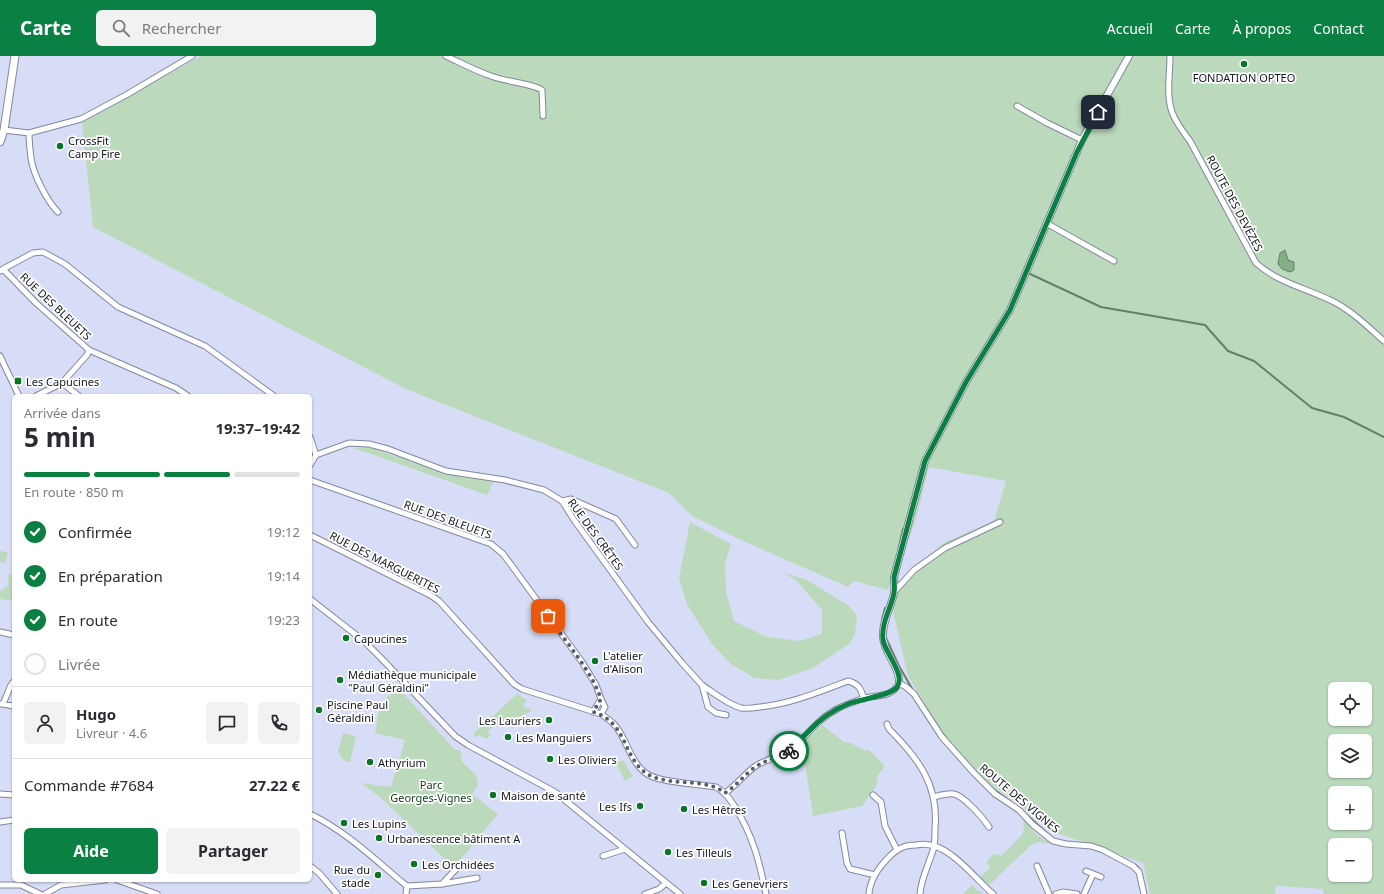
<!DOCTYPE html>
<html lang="fr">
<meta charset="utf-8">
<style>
:root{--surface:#fff;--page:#f2f2f3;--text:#2b2b33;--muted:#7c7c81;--line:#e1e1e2;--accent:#0b8043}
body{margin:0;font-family:"Noto Sans",sans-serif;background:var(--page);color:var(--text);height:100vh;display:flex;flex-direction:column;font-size:15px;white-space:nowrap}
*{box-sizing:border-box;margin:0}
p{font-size:13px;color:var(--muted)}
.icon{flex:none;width:22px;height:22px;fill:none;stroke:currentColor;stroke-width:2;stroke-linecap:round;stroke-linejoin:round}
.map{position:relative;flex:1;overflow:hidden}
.side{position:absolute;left:12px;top:338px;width:300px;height:488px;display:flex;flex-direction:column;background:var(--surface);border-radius:6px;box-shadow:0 1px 3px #0004}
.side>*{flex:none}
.controls{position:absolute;left:1328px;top:626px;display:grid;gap:8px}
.controls a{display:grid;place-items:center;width:44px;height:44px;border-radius:6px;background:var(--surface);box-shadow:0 1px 3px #0004;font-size:20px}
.pin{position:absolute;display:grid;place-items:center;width:34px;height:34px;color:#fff;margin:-17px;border-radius:8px;box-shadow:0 2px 6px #0006}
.courier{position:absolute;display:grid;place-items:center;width:40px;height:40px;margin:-20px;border:3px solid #0b8043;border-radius:50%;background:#fff;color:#222;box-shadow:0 1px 5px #0007}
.overview em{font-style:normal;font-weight:700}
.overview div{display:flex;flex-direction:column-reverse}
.overview{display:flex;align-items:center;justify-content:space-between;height:68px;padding:0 12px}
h1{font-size:26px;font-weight:700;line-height:30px}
.bar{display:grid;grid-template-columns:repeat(4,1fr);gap:6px 4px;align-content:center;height:48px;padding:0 12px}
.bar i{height:5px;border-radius:3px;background:var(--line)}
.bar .selected{background:var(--accent)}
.bar p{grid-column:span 4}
.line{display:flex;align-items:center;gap:10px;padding:0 12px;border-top:1px solid var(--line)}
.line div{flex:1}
.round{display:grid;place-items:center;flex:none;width:42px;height:42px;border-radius:6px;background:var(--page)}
ol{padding:0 12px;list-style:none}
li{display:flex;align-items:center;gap:12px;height:44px}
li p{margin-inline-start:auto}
li .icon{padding:4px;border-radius:50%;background:var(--accent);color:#fff;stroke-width:4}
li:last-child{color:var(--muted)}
li i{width:22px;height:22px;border:2px solid var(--line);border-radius:50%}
.cta{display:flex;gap:8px;margin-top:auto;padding:8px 12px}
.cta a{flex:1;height:46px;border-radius:6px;background:var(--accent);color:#fff;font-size:16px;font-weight:700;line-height:46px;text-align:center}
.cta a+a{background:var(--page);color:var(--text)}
header{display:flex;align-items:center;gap:24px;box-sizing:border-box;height:56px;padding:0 20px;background:var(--accent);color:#fff}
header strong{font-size:19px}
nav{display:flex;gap:22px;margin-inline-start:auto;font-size:14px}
.search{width:280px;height:36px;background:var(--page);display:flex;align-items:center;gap:10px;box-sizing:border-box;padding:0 14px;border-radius:6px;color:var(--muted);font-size:15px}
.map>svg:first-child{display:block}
</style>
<header>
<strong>Carte</strong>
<div class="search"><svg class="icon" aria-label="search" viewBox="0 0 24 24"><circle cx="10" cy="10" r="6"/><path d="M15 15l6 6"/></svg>Rechercher</div>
<nav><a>Accueil</a><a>Carte</a><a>À propos</a><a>Contact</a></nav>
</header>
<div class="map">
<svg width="1384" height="838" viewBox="0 0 1384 838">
<rect width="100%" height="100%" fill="#d7ddf6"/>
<!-- green -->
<path fill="#bbdabc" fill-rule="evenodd" d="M201 0H1384V838H1323V833L1276 830 1275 838H1150L1143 807 1057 777 984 723 942 676 908 620 890 542 943 487 994 465 1006 425 929 411 915 467 888 534 854 525 848 531 739 483 692 460 669 437 406 333 93 171 82 66ZM1335 633H1365V663H1335ZM1335 685H1365V715H1335ZM1335 737H1365V767H1335ZM1335 789H1365V819H1335Z
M368 391 455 420 494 425 487 439 354 392Z
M690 466 731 488 725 507 726 536 734 565 767 581 800 585 822 578V554L796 524 784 517 807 524 849 550 857 560 855 578 849 588 813 612 779 624 754 622 731 608 712 588 687 548 679 522Z
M0 495 7 496 8 498 5 507 0 506Z
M7 518 14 519V545L0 543V535L9 529Z
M396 636H402L455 694H460L462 706 476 719 478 730 472 738 498 758 457 808 451 809 381 742 361 727 391 731 405 684 375 677C378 662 379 641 396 636Z
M517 638 527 644 523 650 532 654 510 667 506 664 487 675 491 679 486 683 479 679 476 681 473 678Z
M822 669 844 686 851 687 865 695 869 694 885 710 878 719 876 730 862 750 813 760 802 688Z
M343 677 356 680 350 706 344 705 338 696Z
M623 704 633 720 625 725 616 707Z
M1023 763 1037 779 1052 788 1038 786 1031 789 988 830 980 821 990 812 987 807 988 803 994 798 1001 800 1022 779 1024 772Z
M972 829 978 835H982L981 838H963Z"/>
<!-- water -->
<path fill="#85ae87" stroke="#638068" d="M1285 194 1288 204 1294 206V214L1290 216 1282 213 1278 208 1280 197Z"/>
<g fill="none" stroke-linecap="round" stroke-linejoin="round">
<!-- stream -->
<path stroke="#638068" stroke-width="2" d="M1028 217 1101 251 1205 269 1228 295 1254 305 1312 352 1344 361 1384 381
M898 495 903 473
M882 563 885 552
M886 582 899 610 914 636
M940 674 946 682
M992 732 1010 745
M1026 758 1049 779
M1121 801 1137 810 1141 815"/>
<!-- minor casing -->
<g stroke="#82879e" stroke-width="7">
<path id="minor" d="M446 0C461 7 476 15 491 20 506 26 531 27 542 34L543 60
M1170 0C1170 18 1166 39 1172 56 1176 67 1183 76 1190 85L1256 207C1277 226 1305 232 1330 244 1350 253 1367 270 1384 285
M1017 50 1047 67 1082 84
M4 74 29 77 81 63 126 39 192 0
M29 77C29 85 30 94 31 102 33 118 47 145 58 156
M1046 167 1114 205
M3 213 33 197 43 196 65 208 118 251 205 290 274 340
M0 215 3 213 36 247 89 294 176 332 188 340
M0 300 19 340
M62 327 79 340
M36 340 62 327 87 299 89 294
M310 381 316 399
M316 399 349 387 369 388 388 393 446 415 505 424 544 434 562 445 574 464 648 566 682 607 702 629 708 651 716 657 726 659
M310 409 316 399
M310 424 491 488 503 498 512 510 582 606 596 629 601 643
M562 445 571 443 616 463 635 489
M310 479 430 539 439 545 514 628 522 633 601 658C608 663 615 667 619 675 629 690 633 712 651 720 665 727 699 728 716 731 725 736 729 742 735 751 753 780 759 804 766 838
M894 536 914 514 945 492 1000 466
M310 543 365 586 381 602 455 680 468 689 555 736 680 838
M0 576 14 579
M702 629C714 637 727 648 741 652 747 653 754 652 760 651 790 648 819 636 848 625 859 628 861 633 864 643
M0 648H3L11 629 14 625
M3 648 14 650
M593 656 601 643 605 651 601 658
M887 668 889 673C918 702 939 729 935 772 935 778 935 785 934 791 930 806 921 822 920 838
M725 737C737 729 745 717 757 709 769 702 782 701 793 692 808 678 820 661 839 652 847 648 856 645 865 642 878 639 893 641 899 627L906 631 914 638 942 681 974 717 995 738 1019 754 1032 768 1053 785 1066 788 1091 790 1103 794 1133 810 1139 816 1144 838
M0 738 14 739
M873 739 881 746 885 770 897 794
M934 741C941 739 947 737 954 738 964 740 983 762 989 771
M310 758C346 775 376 805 407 830
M0 766 14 764
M842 777 847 807 850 813 875 819
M603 800 625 793
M310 810 319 817 337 838
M1037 810 1049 838
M1086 815 1101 821
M117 824 157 838
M442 828 458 811
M0 829H21L40 838
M407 830 442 828 477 822
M45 838 61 829 105 824
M406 838 407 830
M645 838 659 833 666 827
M869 838C870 824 879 811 889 801 897 793 904 789 916 789 922 788 928 788 934 790 954 795 977 824 993 838
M1056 838 1063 836 1077 838
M1084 838 1093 818"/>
</g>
<!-- tertiary casing -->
<g stroke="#82879e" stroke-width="8">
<path id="tertiary" d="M899 627C900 610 884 598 883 581 882 565 891 552 894 537 895 532 894 526 894 521L925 405 966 326 1010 254 1082 84 1129 0"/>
</g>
<!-- secondary casing -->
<g stroke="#82879e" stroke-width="9">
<path id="secondary" d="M0 86 4 74 15 0"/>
</g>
<!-- minor -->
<use href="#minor" stroke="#fff" stroke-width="5"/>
<!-- tertiary -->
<use href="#tertiary" stroke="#fff" stroke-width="6"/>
<!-- secondary -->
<use href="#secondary" stroke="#fff" stroke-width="7"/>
</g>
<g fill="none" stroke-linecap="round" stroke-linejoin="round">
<!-- done -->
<path stroke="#585b6a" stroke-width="4" stroke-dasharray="0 7.2" d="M548 560C566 587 590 612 601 643L593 656C630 667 622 706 651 720 672 730 708 722 725 737 737 730 745 717 757 710 767 703 779 702 789 695"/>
<!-- route -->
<path stroke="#0b8043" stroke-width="5" d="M789 695C796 689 802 682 809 675 820 663 833 654 848 648 860 643 891 640 897 631 906 619 885 597 883 584 881 566 891 553 894 537 895 532 894 526 894 521L925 405 966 326 1010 254 1077 96 1098 56"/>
</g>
<!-- markers -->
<g fill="#0b7527" stroke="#fff" stroke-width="1.5">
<circle cx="1244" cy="8" r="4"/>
<circle cx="60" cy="90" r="4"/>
<rect x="14" y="321" width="8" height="8" rx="2"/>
<circle cx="346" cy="582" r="4"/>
<circle cx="595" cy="605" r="4"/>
<circle cx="340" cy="624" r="4"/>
<circle cx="319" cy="654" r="4"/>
<circle cx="549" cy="664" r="4"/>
<circle cx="508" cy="681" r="4"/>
<circle cx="550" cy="703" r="4"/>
<circle cx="370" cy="706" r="4"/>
<circle cx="493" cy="739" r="4"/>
<circle cx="640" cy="750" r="4"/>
<circle cx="684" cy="753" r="4"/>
<circle cx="344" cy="767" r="4"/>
<circle cx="379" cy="782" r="4"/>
<circle cx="668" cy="796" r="4"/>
<circle cx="414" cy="808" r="4"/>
<circle cx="378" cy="819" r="4"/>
<circle cx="704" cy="827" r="4"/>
</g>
<g text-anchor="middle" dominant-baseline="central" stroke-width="3.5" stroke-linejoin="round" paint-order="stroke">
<!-- poi labels -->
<g font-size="11" fill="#13151e" stroke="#fff" text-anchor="start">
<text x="1244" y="21" text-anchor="middle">FONDATION OPTEO</text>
<text x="68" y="84">CrossFit<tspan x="68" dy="13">Camp Fire</tspan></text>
<text x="26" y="325">Les Capucines</text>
<text x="354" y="582">Capucines</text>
<text x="603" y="599">L'atelier<tspan x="603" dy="13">d'Alison</tspan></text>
<text x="348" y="618">Médiathèque municipale<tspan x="348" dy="13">"Paul Géraldini"</tspan></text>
<text x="327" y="648">Piscine Paul<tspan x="327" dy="13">Géraldini</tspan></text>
<text x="541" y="664" text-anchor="end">Les Lauriers</text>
<text x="516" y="681">Les Manguiers</text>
<text x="558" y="703">Les Oliviers</text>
<text x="378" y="706">Athyrium</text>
<text x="501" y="739">Maison de santé</text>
<text x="632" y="750" text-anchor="end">Les Ifs</text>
<text x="692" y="753">Les Hêtres</text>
<text x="352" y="767">Les Lupins</text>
<text x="387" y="782">Urbanescence bâtiment A</text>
<text x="676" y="796">Les Tilleuls</text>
<text x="422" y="808">Les Orchidées</text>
<text x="370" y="813" text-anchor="end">Rue du<tspan x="370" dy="13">stade</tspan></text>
<text x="712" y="827">Les Genevriers</text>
</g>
<!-- street labels -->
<g font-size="11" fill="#13151e" stroke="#fff">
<text transform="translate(1235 147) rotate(62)">ROUTE DES DEVÈZES</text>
<text transform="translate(56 250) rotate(43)">RUE DES BLEUETS</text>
<text transform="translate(448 463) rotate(20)">RUE DES BLEUETS</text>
<text transform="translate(596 478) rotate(54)">RUE DES CRÊTES</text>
<text transform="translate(385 506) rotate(27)">RUE DES MARGUERITES</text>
<text transform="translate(1020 742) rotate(40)">ROUTE DES VIGNES</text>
</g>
<!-- park labels -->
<g font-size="11" fill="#0f3d17" stroke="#fff">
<text x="431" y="728">Parc<tspan x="431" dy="13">Georges-Vignes</tspan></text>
</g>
</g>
</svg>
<div class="controls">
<a><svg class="icon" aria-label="locate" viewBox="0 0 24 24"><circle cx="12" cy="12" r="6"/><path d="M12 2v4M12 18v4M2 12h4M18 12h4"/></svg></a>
<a><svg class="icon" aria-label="layers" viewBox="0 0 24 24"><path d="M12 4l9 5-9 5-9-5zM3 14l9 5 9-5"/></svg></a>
<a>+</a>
<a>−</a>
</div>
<div class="pin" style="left:548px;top:560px;background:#ea580c"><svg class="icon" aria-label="bag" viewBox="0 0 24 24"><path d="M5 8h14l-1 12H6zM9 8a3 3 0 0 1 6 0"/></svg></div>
<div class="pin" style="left:1098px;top:56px;background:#1f2937"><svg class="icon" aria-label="home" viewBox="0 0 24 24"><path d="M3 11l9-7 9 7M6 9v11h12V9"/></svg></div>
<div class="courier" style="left:789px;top:695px"><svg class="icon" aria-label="bike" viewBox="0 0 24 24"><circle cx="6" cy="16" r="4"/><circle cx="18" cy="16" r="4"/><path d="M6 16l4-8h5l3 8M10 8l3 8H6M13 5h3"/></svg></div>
<section class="side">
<div class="overview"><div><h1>5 min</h1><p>Arrivée dans</p></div><em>19:37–19:42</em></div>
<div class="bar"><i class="selected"></i><i class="selected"></i><i class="selected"></i><i></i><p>En route · 850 m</p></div>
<ol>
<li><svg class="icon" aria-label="check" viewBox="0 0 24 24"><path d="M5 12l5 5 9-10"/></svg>Confirmée<p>19:12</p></li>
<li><svg class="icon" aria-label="check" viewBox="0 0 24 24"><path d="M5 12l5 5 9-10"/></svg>En préparation<p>19:14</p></li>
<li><svg class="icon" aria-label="check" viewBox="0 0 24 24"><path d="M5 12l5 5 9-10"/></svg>En route<p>19:23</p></li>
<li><i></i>Livrée</li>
</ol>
<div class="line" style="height:72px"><a class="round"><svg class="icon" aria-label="person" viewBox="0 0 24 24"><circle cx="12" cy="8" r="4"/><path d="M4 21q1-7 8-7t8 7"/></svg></a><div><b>Hugo</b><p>Livreur · 4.6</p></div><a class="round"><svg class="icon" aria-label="chat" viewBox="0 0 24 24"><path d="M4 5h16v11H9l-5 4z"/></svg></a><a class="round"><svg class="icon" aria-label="phone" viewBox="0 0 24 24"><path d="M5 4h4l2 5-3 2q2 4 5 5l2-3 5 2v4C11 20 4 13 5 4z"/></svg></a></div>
<div class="line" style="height:52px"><div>Commande #7684</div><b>27.22 €</b></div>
<div class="cta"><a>Aide</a><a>Partager</a></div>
</section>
</div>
